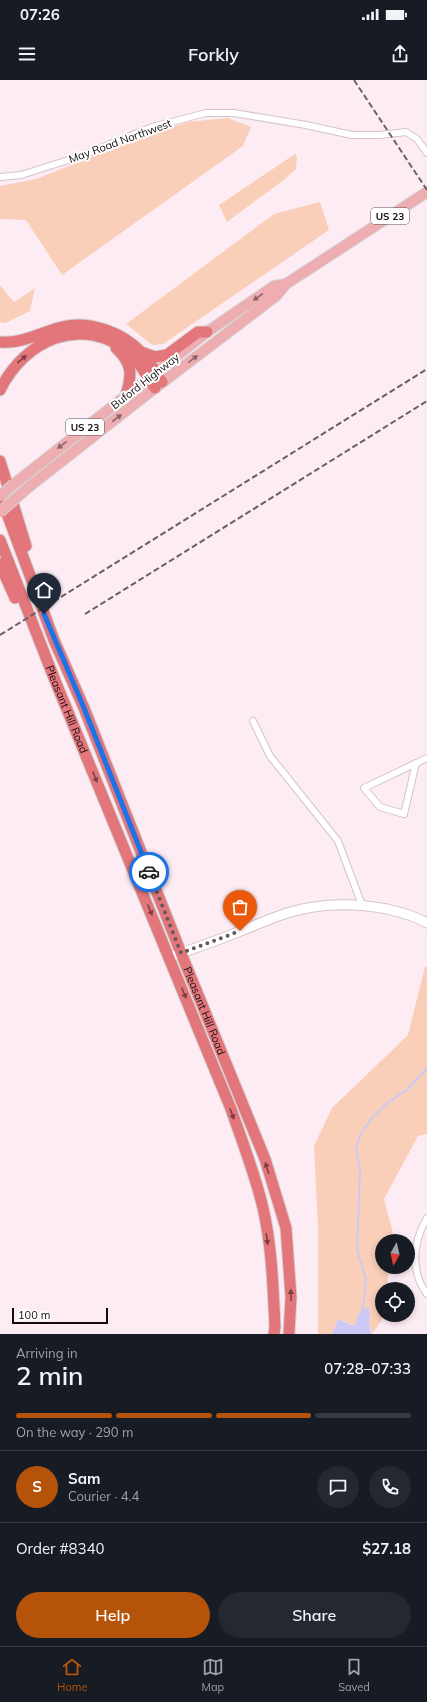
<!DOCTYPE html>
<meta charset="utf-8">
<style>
:root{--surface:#171b24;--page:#242831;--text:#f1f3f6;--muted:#9ea1a6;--line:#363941;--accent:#b45309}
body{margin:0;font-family:Mulish,sans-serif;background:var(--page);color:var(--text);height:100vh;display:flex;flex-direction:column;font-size:15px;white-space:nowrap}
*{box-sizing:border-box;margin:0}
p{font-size:13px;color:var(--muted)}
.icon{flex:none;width:22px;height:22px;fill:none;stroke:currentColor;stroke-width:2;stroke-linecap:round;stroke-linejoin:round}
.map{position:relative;height:1254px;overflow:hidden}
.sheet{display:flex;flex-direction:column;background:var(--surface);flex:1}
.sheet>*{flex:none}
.needle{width:26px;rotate:188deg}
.tools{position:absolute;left:375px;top:1154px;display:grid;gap:8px}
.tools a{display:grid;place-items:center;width:40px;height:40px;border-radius:50%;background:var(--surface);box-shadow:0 2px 6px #0003;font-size:20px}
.scale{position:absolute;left:12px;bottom:10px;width:96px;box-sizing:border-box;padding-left:4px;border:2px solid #100b0d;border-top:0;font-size:11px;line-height:14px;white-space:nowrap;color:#100b0d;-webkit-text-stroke:3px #fff;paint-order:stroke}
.pin{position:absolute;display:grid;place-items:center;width:34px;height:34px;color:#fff;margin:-41px -17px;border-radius:50% 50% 50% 0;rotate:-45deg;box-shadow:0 0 4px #0007}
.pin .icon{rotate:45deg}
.courier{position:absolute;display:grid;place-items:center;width:40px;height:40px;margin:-20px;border:3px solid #1a73e8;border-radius:50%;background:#fff;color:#222;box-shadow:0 1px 5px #0007}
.head em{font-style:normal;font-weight:600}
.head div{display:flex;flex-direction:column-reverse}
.head{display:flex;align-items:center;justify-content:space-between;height:68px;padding:0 16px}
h1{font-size:26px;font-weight:600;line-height:30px}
.bar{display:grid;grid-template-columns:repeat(4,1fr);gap:6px 4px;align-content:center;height:48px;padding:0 16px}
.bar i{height:5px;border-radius:3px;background:var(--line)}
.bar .current{background:var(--accent)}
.bar p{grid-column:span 4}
.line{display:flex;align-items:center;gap:10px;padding:0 16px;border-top:1px solid var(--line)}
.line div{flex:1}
.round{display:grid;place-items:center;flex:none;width:42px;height:42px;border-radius:21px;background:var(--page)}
.action{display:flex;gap:8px;margin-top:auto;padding:8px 16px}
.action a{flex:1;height:46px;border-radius:24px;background:var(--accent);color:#fff;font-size:16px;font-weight:600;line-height:46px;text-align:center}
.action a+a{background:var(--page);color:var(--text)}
.status{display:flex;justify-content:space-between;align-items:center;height:28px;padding:0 20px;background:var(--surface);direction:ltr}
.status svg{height:11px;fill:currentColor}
header{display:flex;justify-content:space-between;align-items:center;height:52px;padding:0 16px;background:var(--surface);font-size:18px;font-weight:600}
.menu{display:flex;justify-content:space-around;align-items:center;height:56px;border-top:1px solid var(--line);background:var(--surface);font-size:11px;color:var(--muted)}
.menu a{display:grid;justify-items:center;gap:2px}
.menu .current{color:var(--accent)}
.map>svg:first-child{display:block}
</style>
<div class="status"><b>07:26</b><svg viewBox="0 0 49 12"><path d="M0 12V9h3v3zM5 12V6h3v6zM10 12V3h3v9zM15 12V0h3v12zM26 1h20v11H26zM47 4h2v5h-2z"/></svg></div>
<header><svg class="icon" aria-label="menu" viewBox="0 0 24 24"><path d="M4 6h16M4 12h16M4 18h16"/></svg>Forkly<svg class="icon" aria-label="share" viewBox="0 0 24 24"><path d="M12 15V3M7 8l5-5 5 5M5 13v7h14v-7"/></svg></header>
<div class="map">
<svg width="427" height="1254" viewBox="0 0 427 1254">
<rect width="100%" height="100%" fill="#feecf4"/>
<!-- green -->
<path fill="#facfb9" d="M228 38 251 47 243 66 62 195 26 140 0 139V106L36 99 112 69 187 42Z
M295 74 297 78 296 89 285 99 227 142 219 125Z
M320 122 329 150 163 264 152 265 126 244 274 134Z
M0 205 14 222 35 208 30 231 5 243 0 242Z
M425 887H427V1054L418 1056 384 1119 393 1153 392 1161H382V1187H389L387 1209H382V1235H385L384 1237 372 1254 369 1241 370 1232 356 1240V1246C349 1245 343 1239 338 1239L332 1254H318V1147L314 1066 332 1028 408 955Z"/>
<!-- water -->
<path fill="#ccc9f4" d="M368 1227 370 1232 369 1241 371 1254H332L338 1239C343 1240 349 1245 355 1246L358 1234Z"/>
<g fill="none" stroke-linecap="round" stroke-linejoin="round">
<!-- stream -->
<path stroke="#ccc9f4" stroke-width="2" d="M362 1231 364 1222 366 1200 357 1169 360 1091 356 1067 362 1052 372 1038 387 1023 408 1009 427 988"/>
<!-- street casing -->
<g stroke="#d5c3cb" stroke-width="8">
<path id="street" d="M0 97 21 95 81 76 152 47 206 33H234L306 45 352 55H380L406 52 417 59 427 73
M253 641 270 676 338 761 362 825
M416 683 404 734 380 727 364 708 427 678
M427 1138C413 1161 410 1192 427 1214"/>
</g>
<!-- secondary casing -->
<g stroke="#d5c3cb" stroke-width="11">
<path id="secondary" d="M169 877C193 869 216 861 238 852 261 843 284 832 308 828 334 823 361 824 387 829 400 832 415 836 427 843"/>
</g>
<!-- primary casing -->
<g stroke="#d4d3d3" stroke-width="12">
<path id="primary" d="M14 404 207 252 274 206 286 204
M30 406 155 308 276 216 286 204 427 112"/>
</g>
<!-- highway casing -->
<g stroke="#d4d3d3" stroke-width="13">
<g id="highway">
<path d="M0 262C23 264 41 252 62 247 89 240 122 252 141 272 149 281 156 292 162 302"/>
<path d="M116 268C133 284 132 295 126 315"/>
<path d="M141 272 155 277 167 275 198 252H207"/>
<path d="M0 310C25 259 82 234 130 273 138 279 148 299 155 308"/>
<path d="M0 381 26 466"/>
<path id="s1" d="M0 415 54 560 84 628 181 873 265 1079 286 1148 291 1217 289 1254"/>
<path id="s2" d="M0 460 54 598 231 1029C242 1061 255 1094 263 1128 272 1167 273 1207 275 1247L274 1254"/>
<path d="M0 484 15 518"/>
</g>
</g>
<!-- street -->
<use href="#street" stroke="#fff" stroke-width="6"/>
<!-- secondary -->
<use href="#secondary" stroke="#fff" stroke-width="9"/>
<!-- primary -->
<use href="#primary" stroke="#eeadb0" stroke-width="10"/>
<!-- highway -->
<use href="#highway" stroke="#e3767b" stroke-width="11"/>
<!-- rail -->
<path stroke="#695f63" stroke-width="2" stroke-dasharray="6 3" stroke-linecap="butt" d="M354 0 427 110
M85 534 427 321
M0 555 427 289"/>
<!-- primary-bridge casing -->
<g stroke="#d4d3d3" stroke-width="12" stroke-linecap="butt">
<path id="primary-bridge" d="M0 416 14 404
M0 432 30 406"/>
</g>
<!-- primary-bridge -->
<use href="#primary-bridge" stroke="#eeadb0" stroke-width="10"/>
</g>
<!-- one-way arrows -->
<defs><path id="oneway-solid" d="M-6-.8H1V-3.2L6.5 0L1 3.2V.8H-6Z"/></defs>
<g fill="#8a6467">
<use href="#oneway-solid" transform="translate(258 217) rotate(145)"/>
<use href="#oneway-solid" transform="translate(193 279) rotate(-37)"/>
<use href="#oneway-solid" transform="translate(117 338) rotate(-38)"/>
<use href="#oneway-solid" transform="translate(62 365) rotate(142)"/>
</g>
<g fill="#7a4044">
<use href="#oneway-solid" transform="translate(22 279) rotate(-40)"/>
<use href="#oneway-solid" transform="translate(95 697) rotate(68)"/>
<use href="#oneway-solid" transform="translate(150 830) rotate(68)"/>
<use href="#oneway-solid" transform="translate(184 913) rotate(68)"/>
<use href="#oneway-solid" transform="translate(232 1034) rotate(70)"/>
<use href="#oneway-solid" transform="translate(267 1088) rotate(-107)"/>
<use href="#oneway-solid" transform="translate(267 1159) rotate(82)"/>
<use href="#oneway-solid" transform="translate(291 1215) rotate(-92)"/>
</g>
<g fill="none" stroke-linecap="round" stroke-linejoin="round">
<!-- done -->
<path stroke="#635a5e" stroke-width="4" stroke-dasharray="0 7.2" d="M149 792 181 873 240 851"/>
<!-- route -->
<path stroke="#1a73e8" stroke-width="5" d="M44 534 84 628 149 792"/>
</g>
<g text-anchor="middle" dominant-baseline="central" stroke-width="4" stroke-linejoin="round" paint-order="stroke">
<!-- shield labels -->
<g fill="#fff" stroke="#585456" stroke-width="1">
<rect x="371" y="128" width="38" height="16" rx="3"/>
<rect x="66" y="339" width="38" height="16" rx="3"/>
</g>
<g font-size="10" font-weight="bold" fill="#100b0d">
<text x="390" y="136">US 23</text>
<text x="85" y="347">US 23</text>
</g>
<!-- street labels -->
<g font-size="11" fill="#100b0d" stroke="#fff">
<text transform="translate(120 61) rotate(-20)">May Road Northwest</text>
<text transform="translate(145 301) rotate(-38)">Buford Highway</text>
<text stroke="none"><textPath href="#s2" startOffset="182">Pleasant Hill Road</textPath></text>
<text stroke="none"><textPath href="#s1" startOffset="555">Pleasant Hill Road</textPath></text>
</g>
</g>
</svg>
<div class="tools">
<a><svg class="needle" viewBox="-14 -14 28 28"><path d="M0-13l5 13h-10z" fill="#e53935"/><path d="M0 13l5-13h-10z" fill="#9ea1a6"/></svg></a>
<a><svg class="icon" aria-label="locate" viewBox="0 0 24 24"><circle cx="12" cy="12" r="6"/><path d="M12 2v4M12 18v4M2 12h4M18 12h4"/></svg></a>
</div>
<div class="scale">100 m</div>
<div class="pin" style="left:240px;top:851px;background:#ea580c"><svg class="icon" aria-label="bag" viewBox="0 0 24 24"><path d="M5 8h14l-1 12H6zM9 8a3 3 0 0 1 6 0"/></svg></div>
<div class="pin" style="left:44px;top:534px;background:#1f2937"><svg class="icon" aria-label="home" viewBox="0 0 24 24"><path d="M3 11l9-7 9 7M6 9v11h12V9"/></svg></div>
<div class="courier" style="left:149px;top:792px"><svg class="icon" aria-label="car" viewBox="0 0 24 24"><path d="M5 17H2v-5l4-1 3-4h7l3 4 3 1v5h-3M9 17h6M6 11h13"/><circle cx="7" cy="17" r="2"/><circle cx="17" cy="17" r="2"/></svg></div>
</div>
<section class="sheet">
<div class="head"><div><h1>2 min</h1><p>Arriving in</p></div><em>07:28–07:33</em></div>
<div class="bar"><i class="current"></i><i class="current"></i><i class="current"></i><i></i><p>On the way · 290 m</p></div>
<div class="line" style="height:72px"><b class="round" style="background:var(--accent);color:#fff">S</b><div><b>Sam</b><p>Courier · 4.4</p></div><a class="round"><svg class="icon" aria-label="chat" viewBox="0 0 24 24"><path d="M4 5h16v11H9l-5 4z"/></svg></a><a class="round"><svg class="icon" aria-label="phone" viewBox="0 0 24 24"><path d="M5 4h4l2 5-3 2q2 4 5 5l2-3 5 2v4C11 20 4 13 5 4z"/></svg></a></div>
<div class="line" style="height:52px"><div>Order #8340</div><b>$27.18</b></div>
<div class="action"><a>Help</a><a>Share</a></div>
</section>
<nav class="menu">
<a class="current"><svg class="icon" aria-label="home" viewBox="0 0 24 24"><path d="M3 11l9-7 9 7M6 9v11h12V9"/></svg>Home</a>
<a><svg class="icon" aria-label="map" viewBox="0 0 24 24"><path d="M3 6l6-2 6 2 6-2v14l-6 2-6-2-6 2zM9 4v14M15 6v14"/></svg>Map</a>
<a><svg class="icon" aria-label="saved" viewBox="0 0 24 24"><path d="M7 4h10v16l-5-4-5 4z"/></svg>Saved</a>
</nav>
